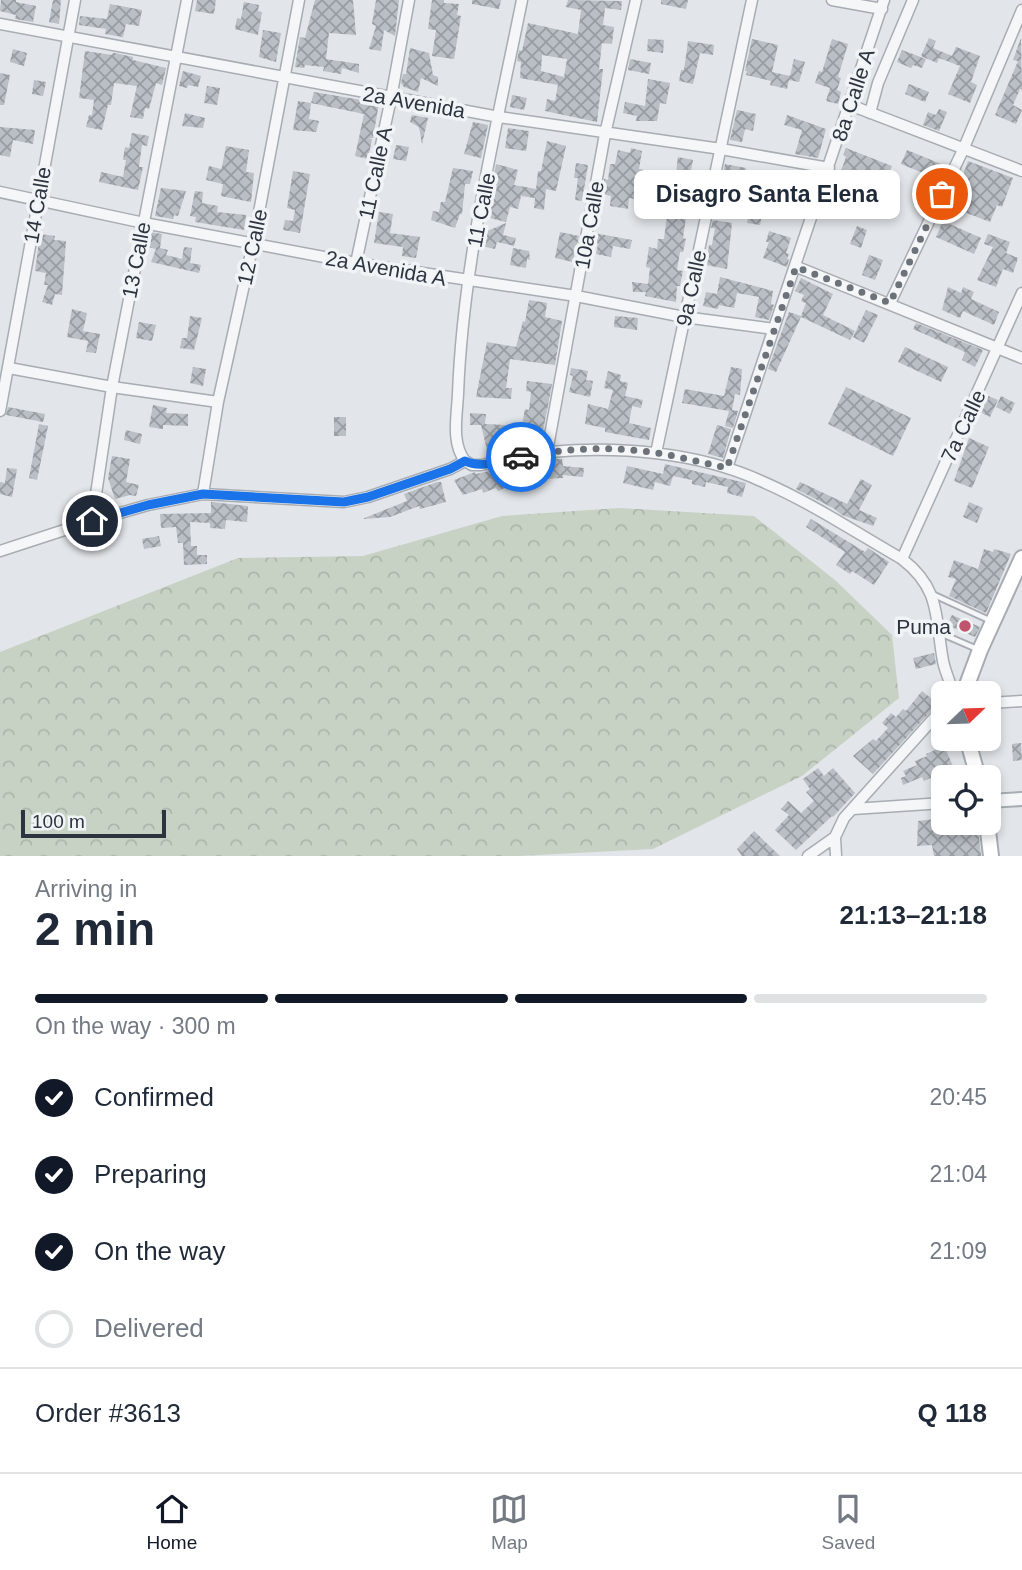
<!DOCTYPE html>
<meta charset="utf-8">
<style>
:root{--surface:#fff;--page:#f2f2f3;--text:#1f2937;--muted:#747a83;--line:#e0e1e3;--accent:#111827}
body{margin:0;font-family:Arial,sans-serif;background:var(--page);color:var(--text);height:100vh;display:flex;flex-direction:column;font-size:26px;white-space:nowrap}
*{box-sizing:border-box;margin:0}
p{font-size:23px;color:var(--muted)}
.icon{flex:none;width:38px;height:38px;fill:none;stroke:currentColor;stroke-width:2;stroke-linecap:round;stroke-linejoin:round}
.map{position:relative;height:856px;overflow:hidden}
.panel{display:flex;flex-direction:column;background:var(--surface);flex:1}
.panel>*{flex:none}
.needle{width:46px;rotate:67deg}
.tools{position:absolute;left:931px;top:681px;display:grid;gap:14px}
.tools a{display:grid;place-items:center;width:70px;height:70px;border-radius:10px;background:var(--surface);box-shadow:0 4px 10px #0003;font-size:35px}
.scale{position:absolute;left:21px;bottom:18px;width:145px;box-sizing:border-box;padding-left:7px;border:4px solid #2c343f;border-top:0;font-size:19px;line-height:24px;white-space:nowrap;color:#2c343f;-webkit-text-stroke:5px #f1f4f6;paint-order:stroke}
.pin{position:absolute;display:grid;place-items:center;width:60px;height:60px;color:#fff;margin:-30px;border:4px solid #fff;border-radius:50%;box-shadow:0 2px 7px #0007}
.courier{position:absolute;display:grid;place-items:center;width:70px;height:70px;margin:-35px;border:5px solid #1a73e8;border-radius:50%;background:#fff;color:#222;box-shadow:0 2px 9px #0007}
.bubble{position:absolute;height:49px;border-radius:10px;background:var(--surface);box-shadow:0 4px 10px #0003;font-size:23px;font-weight:700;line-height:49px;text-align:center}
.headline em{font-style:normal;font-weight:700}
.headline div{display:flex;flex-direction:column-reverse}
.headline{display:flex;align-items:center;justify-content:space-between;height:119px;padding:0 35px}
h1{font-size:46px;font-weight:700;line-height:52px}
.bar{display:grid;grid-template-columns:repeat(4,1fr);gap:10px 7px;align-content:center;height:84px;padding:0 35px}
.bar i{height:9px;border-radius:5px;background:var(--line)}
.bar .on{background:var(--accent)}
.bar p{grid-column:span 4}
.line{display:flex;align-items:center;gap:18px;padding:0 35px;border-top:2px solid var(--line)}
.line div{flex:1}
ol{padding:0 35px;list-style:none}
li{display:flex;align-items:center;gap:21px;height:77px}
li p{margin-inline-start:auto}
li .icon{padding:7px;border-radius:50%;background:var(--accent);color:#fff;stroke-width:4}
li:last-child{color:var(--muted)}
li i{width:38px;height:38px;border:4px solid var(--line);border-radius:50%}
.tab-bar{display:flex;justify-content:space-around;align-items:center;height:98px;border-top:2px solid var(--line);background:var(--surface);font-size:19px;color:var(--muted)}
.tab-bar a{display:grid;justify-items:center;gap:4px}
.tab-bar .on{color:var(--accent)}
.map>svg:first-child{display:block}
</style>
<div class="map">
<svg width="1022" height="856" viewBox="0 0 1022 856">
<defs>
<pattern id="park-crowns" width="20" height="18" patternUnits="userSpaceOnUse" patternTransform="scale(1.75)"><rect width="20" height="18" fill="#c8d2c4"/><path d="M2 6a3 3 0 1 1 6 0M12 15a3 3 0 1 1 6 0" fill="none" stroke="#acb5a9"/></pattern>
<pattern id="building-cross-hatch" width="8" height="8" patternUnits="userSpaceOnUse" patternTransform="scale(1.75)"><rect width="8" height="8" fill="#babfc5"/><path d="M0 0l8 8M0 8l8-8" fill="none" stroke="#979ca1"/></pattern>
</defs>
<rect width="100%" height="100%" fill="#e2e5e9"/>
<!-- park -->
<path fill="url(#park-crowns)" d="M620 508 754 516 835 580 892 635 899 698 802 776 653 849 519 856H0V652L238 558 363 556 502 516Z"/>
<!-- building -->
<path fill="url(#building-cross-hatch)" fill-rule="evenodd" d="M1 0H16V2L36 6 33 22 15 19 16 15 0 11Z
M53 0H61L59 24 49 22Z
M197 0H216L214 14 195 11Z
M315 0H353L356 35 329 33 326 59 359 64V73L342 68 341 74 323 71 324 67 305 65 304 68 295 67 300 37 305 38Z
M376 0H399L395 36 384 30 381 51 369 49 376 26 372 24Z
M432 0H444V3L459 4 457 15 461 16 454 59 432 56 436 30 428 29Z
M472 0H501L499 9 472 4Z
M568 0 622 1 621 10 605 8 603 25 614 27 612 44 602 43 599 69H603L597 122 545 111 547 99 555 101 558 85 520 78 521 62 517 61 519 50 522 51 528 23 578 34 581 10 566 7ZM542 55 567 59 564 77 541 71Z
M661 0H688L686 9 661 4Z
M244 2 259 5 258 11 262 12 258 35 235 29 237 18 241 19Z
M110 4 142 10 139 26 126 24 123 37 105 34 106 29 79 25 80 16 107 19Z
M263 30 281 33 276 62 259 57Z
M929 38 936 41 933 48 952 56 956 47 980 56 971 82 977 85 970 103 948 94 960 66 939 58 937 63 921 56Z
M1021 38 1022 90 1020 89 1013 105 1022 110 1016 124 995 115 1018 61 1013 60Z
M648 39 664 40 663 53 647 51Z
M752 39 778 45 772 72 790 76 787 89 770 85 771 81 746 75 747 71H745Z
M832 39 848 44 838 77 841 78 837 90 841 92 838 104 826 101 830 88 815 83 819 71 822 72Z
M688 41 714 45 713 55 700 53 693 84 679 81 681 70H684Z
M410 48 429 53 433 75 438 77V86L421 78 418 92 404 87 401 83 403 74H406Z
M13 49 27 53 24 66 10 62Z
M902 50 926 59 922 68 913 65 911 68 897 62Z
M85 51 112 55 113 53H115L133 57V60L166 68 162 85 156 83 149 109 145 108 143 119 130 117 137 86 114 83 111 105H108L102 130 86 127 89 115H92L94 100 79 98Z
M630 59 651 63 649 74 628 70Z
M794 59 805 62 799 82 789 80Z
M183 71 201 76 198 87 188 85 187 88 179 86Z
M0 73 10 75 4 105H0Z
M648 79 670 83 666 104 660 103 657 121H636L637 116 623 113 625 102 645 106Z
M34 80 46 82 43 96 32 94Z
M909 84 929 92 925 102 905 94Z
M207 86 220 88 217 105 204 103Z
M314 92 379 103 373 138H368L372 139 368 159 355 156 364 114 311 103Z
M512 95 527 98 524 110 510 107Z
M298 101 311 103 309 119 319 121 316 132 293 130Z
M939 109 947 112 939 131 923 125 928 112 936 115Z
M737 110 756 114 753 131 745 129 742 142 730 140Z
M185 113 205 118 203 128 182 126Z
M412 115 428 118 422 144 419 127 410 122Z
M787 115 826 129 818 158 795 154 802 130 784 125Z
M473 122 488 125 481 158 464 154Z
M0 127 35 130 33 144 13 140 10 157 0 155Z
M508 128 529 131 526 151 505 148Z
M132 133 149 136 147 146 142 145 139 167H143L138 190 99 182 101 172 123 177 126 160H123L125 147 129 148Z
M547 141 566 146 556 191 546 189 544 210 534 208 535 198 521 196 518 209 510 207 506 222 486 217 496 164 518 170 514 185 536 189 538 171H541Z
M396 145 409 147 406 161 393 159Z
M226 146 249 150 246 172 254 173 251 202 221 196 223 184 206 180 209 166 221 169 222 167Z
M631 148 642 151 639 169 644 170 640 200 629 198 628 209 610 206 611 196 602 194 604 179 608 180 610 164H615L618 150 630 153Z
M846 148 892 166 889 174 880 171 876 183 850 174 840 204 828 200 836 176 839 177 846 157 843 155Z
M907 150 946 166 940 180 901 164Z
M678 157 693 160 690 175 676 173Z
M968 161 1013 178 1002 207 997 205 990 222 964 212 971 195 958 189Z
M576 163 588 165 582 201 575 200 578 178H574Z
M725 164 746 168 742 192 720 187Z
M453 168 473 171 470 184H465L462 214H460L455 228 431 220 433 211 439 212 441 202H445Z
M293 171 310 174 300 233 283 230 285 220 293 221 295 210 287 208Z
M161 188 186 191 178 216 174 215 173 219 155 216Z
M195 191 203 192 202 203 218 206 217 212 246 215 244 230 195 222 196 217 190 216Z
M753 193 766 196 760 225 747 223Z
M379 212 393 214 390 233 420 237 416 258 402 256 403 247 374 243Z
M667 215 686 217 683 238 686 239 683 252H680L677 270 683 271 680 286H677L676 302 645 296 646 292H633L632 282 648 284 650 268 646 267 649 247 657 249 658 239H664Z
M713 220 732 223 727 269 706 265 709 245H712L715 228H711Z
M943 221 981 238 974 254 936 237Z
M506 223 503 235 516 238 514 246 497 242 495 249 482 246 485 232Z
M857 226 867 230 861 248 850 244Z
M769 231 791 238 786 253 789 254 787 259H789L787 267 763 258 769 242H766Z
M150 232 162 234 160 248 168 250 166 255 182 259 184 247 192 248 190 263 201 265 199 273 151 262 156 249 147 247Z
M560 232 579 236 573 262 555 258Z
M594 233 632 240 630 249 613 246 611 257 596 254 598 244 593 242Z
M40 234 55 236 54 240 66 241 62 295 55 294 52 305 42 302 48 285H44L46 273 35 271Z
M988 234 1010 242 1006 253 1018 258 1013 273 1003 269 996 287 977 280 993 247 984 244Z
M513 248 529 251 530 260 527 259 526 268 510 265Z
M869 255 883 260 875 280 862 275Z
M720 277 773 291 771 304 774 305 769 320 755 317 759 297 737 293 734 308 719 305 718 309 703 306 706 292 717 294Z
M801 278 833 294 823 315 855 331 850 340 801 317 776 372 768 369 789 312 801 316 806 303 801 301 804 295 795 291Z
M948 287 961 293 963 287 974 292 971 299 999 312 994 325 963 311 960 318 942 310Z
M529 300 547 303 545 317 562 321 555 365 510 359 506 388H512L511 399 476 397 487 342 516 347 523 321 525 322Z
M72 309 87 313 83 331 100 334 96 353 86 352 88 341 67 337Z
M866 310 878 315 864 343 853 337Z
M190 316 202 318 194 350 180 348 182 338H187Z
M615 316 638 318 637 330 614 327Z
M139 322 156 325 152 341 136 338Z
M916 323 983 350 975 367 962 360 965 352 913 329Z
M905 347 948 367 941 382 898 362Z
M193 367 206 369 203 386 190 383Z
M731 367 742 369 740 395 735 394 732 410 738 411 733 428 725 426 729 411 682 403 685 389 724 396Z
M571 368 588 371 586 380 593 381 590 397 569 392 573 376 570 375Z
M608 371 621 375 620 381 628 383 625 396 643 400 641 408 632 406 629 423 651 428 649 440 605 432V428L585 424 588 404 608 409 613 390 604 388Z
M527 381 552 384 541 442 532 444 519 442 525 409 529 410 531 392 526 391Z
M846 387 911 418 893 456 828 424Z
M986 395 998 400 990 417 978 411Z
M1001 396 1015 403 1010 414 996 407Z
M153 405 167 408 166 413 188 414V426L163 425V429L149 427Z
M8 407 45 414 43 422 6 415Z
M470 413 486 414 485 424 505 425V432H498L503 451 488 454 481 425H470Z
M334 417H346V436H334Z
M39 424 48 426 37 480 29 478Z
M717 425 731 429 723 458 708 454Z
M126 430 142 434 140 444 124 440Z
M969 438 989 447 972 488 954 481Z
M112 456 130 459 126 482 139 485 136 496 130 495 115 499 108 478Z
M550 459H562L563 466 584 468 583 477 563 475V478L524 480 527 485 516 489 514 484 498 491 496 488 483 493 482 489 463 495 454 480 475 472 476 474 506 467 510 484 513 465 518 464 523 475 541 471V468H551Z
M665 464 746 483 742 497 727 493 728 487 706 482 705 487 692 484V480L673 476 670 486 655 482 653 490 623 483 627 466 663 474Z
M7 468 17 469 12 497 0 494V482L5 483Z
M861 479 872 485 859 510 877 518 873 526 842 515 833 508 796 489 800 482 847 504Z
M437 482H441L446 502 420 509 419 506 390 517 362 519 407 501 404 494Z
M211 502 248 506 247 522 226 520 225 529 210 528V523L190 522 191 546H197V555H207V564L184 565 183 543H178L176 527 161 528 160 514 211 513Z
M969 502 983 508 977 523 963 517Z
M811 519 865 552 868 548 889 562 874 585 852 571 850 574 836 565 845 552 806 527Z
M159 536 161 546 144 549 142 539Z
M984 549 993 552 994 549 1011 554 986 613 949 596 956 579 948 577 954 560 978 569Z
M952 615 980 627 975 637 947 625Z
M934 653 936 664 916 669 913 658Z
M922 691 932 699 936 694 942 699 873 774 853 756 873 739 876 741 888 728 882 723 891 713 896 717 903 709 906 711Z
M1021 743 1022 760 1013 761 1012 744Z
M944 746 958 777H943V794L935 776 924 781 922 777 903 785 901 778 906 776 903 771 917 765 915 761 927 756 926 754Z
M818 768 824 776 833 768 855 793 833 817 832 816 796 850 775 830 789 815 781 809 788 801 801 813 814 801 806 792 810 789 803 779Z
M943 818 947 833 978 829 981 856H934L932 845 917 846 918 821Z
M754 831 780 856H742L737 849Z"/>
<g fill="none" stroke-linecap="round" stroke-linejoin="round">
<!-- service casing -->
<g stroke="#a8acb3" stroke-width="8">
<path id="service" d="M932 594 989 620
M940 633 977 649"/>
</g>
<!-- minor casing -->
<g stroke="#a8acb3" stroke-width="13">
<path id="minor" d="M832 0 882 9
M0 24 499 117 721 149 829 168
M850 105 1022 171
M870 113 878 83 913 0
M0 192 144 223 356 263 576 296 684 317 774 329
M356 263 391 98 409 0
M797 267 1022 358
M890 303 963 150 1022 10
M9 368 112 387 218 402
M0 411 75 0
M547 452 605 134 636 0
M656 453 752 0
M465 461 472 465H481C504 460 527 453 550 452 618 446 698 452 761 481 810 502 855 532 902 559 941 589 935 617 943 661 945 672 951 682 952 693
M465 461C451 443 457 416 458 394 463 261 496 130 522 0
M727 468 884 0
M203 494 218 402 253 244 299 0
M92 521 112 387 187 0
M0 551 92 521 148 505 203 494 344 502 368 497 450 469 465 461
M902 559 1022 293
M989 703 1022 701
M853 809 943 803
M808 856 835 837
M836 856 835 837 844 818 943 708"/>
</g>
<!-- tertiary casing -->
<g stroke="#a8acb3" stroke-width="16">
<path id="tertiary" d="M989 801 1022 799"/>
</g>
<!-- secondary casing -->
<g stroke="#a8acb3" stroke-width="18">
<path id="secondary" d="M964 693 980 650 1022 558
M967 738 978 777
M987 822 991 856"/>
</g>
<!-- service -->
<use href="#service" stroke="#f4f6f7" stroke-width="4.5"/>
<!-- minor -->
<use href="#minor" stroke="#f4f6f7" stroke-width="10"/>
<!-- tertiary -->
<use href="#tertiary" stroke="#f4f6f7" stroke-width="12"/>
<!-- secondary -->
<use href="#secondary" stroke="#fff" stroke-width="14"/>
</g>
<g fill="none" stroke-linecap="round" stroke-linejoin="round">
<!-- done -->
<path stroke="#6c727a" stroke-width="7" stroke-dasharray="0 12.6" d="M521 457C564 448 613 446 657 453 681 457 704 463 727 468L796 267 890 303 942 194"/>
<!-- route -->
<path stroke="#1a73e8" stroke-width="9" d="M92 521 148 505 203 494 344 502 368 497 450 469 465 461C481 469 504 460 521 457"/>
</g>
<!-- markers -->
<circle fill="#c0546d" stroke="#f1f4f6" stroke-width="2.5" cx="965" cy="626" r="7"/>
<g text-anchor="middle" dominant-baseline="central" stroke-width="7" stroke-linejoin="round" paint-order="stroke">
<!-- street labels -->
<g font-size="21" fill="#2c343f" stroke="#f1f4f6">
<text transform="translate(853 95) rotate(-72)">8a Calle A</text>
<text transform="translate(414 102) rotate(10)">2a Avenida</text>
<text transform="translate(375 173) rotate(-78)">11 Calle A</text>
<text transform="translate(37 205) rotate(-80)">14 Calle</text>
<text transform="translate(481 210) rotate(-79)">11 Calle</text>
<text transform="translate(589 225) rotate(-80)">10a Calle</text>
<text transform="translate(252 247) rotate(-78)">12 Calle</text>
<text transform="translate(136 260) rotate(-79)">13 Calle</text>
<text transform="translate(386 268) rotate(10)">2a Avenida A</text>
<text transform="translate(691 288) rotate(-78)">9a Calle</text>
<text transform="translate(963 426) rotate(-65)">7a Calle</text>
</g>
<!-- poi labels -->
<g font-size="21" fill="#2c343f" stroke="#f1f4f6" text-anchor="end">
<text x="951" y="626">Puma</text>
</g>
</g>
</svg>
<div class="tools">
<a><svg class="needle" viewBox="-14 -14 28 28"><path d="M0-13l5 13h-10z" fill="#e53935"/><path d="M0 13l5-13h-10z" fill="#747a83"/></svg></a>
<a><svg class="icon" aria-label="locate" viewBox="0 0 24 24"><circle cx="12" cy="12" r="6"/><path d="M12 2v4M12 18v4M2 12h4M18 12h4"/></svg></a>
</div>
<div class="scale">100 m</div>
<div class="pin" style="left:942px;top:194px;background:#ea580c"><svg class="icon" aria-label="bag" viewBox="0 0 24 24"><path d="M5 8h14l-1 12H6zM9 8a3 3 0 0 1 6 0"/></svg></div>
<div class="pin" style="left:92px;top:521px;background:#1f2937"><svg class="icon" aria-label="home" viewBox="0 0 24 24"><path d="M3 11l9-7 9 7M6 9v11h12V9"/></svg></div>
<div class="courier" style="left:521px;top:457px"><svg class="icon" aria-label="car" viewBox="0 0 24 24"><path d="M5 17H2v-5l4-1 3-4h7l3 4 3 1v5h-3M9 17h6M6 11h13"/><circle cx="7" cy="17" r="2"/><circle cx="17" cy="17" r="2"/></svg></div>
<div class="bubble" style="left:634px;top:170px;width:266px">Disagro Santa Elena</div>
</div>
<section class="panel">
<div class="headline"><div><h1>2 min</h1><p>Arriving in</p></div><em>21:13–21:18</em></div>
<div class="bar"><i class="on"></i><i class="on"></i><i class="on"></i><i></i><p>On the way · 300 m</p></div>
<ol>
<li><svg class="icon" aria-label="check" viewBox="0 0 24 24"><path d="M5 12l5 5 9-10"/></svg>Confirmed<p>20:45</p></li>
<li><svg class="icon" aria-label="check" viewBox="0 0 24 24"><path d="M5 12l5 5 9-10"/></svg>Preparing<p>21:04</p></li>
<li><svg class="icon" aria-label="check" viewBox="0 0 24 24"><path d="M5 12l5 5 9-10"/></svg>On the way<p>21:09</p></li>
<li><i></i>Delivered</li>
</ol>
<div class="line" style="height:91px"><div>Order #3613</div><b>Q 118</b></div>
</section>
<nav class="tab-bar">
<a class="on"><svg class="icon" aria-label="home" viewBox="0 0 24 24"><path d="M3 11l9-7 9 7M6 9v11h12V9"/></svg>Home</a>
<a><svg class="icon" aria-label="map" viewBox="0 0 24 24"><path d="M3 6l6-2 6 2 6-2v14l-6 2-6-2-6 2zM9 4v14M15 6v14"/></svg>Map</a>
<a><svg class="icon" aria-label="saved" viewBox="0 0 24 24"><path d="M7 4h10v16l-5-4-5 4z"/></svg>Saved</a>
</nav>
